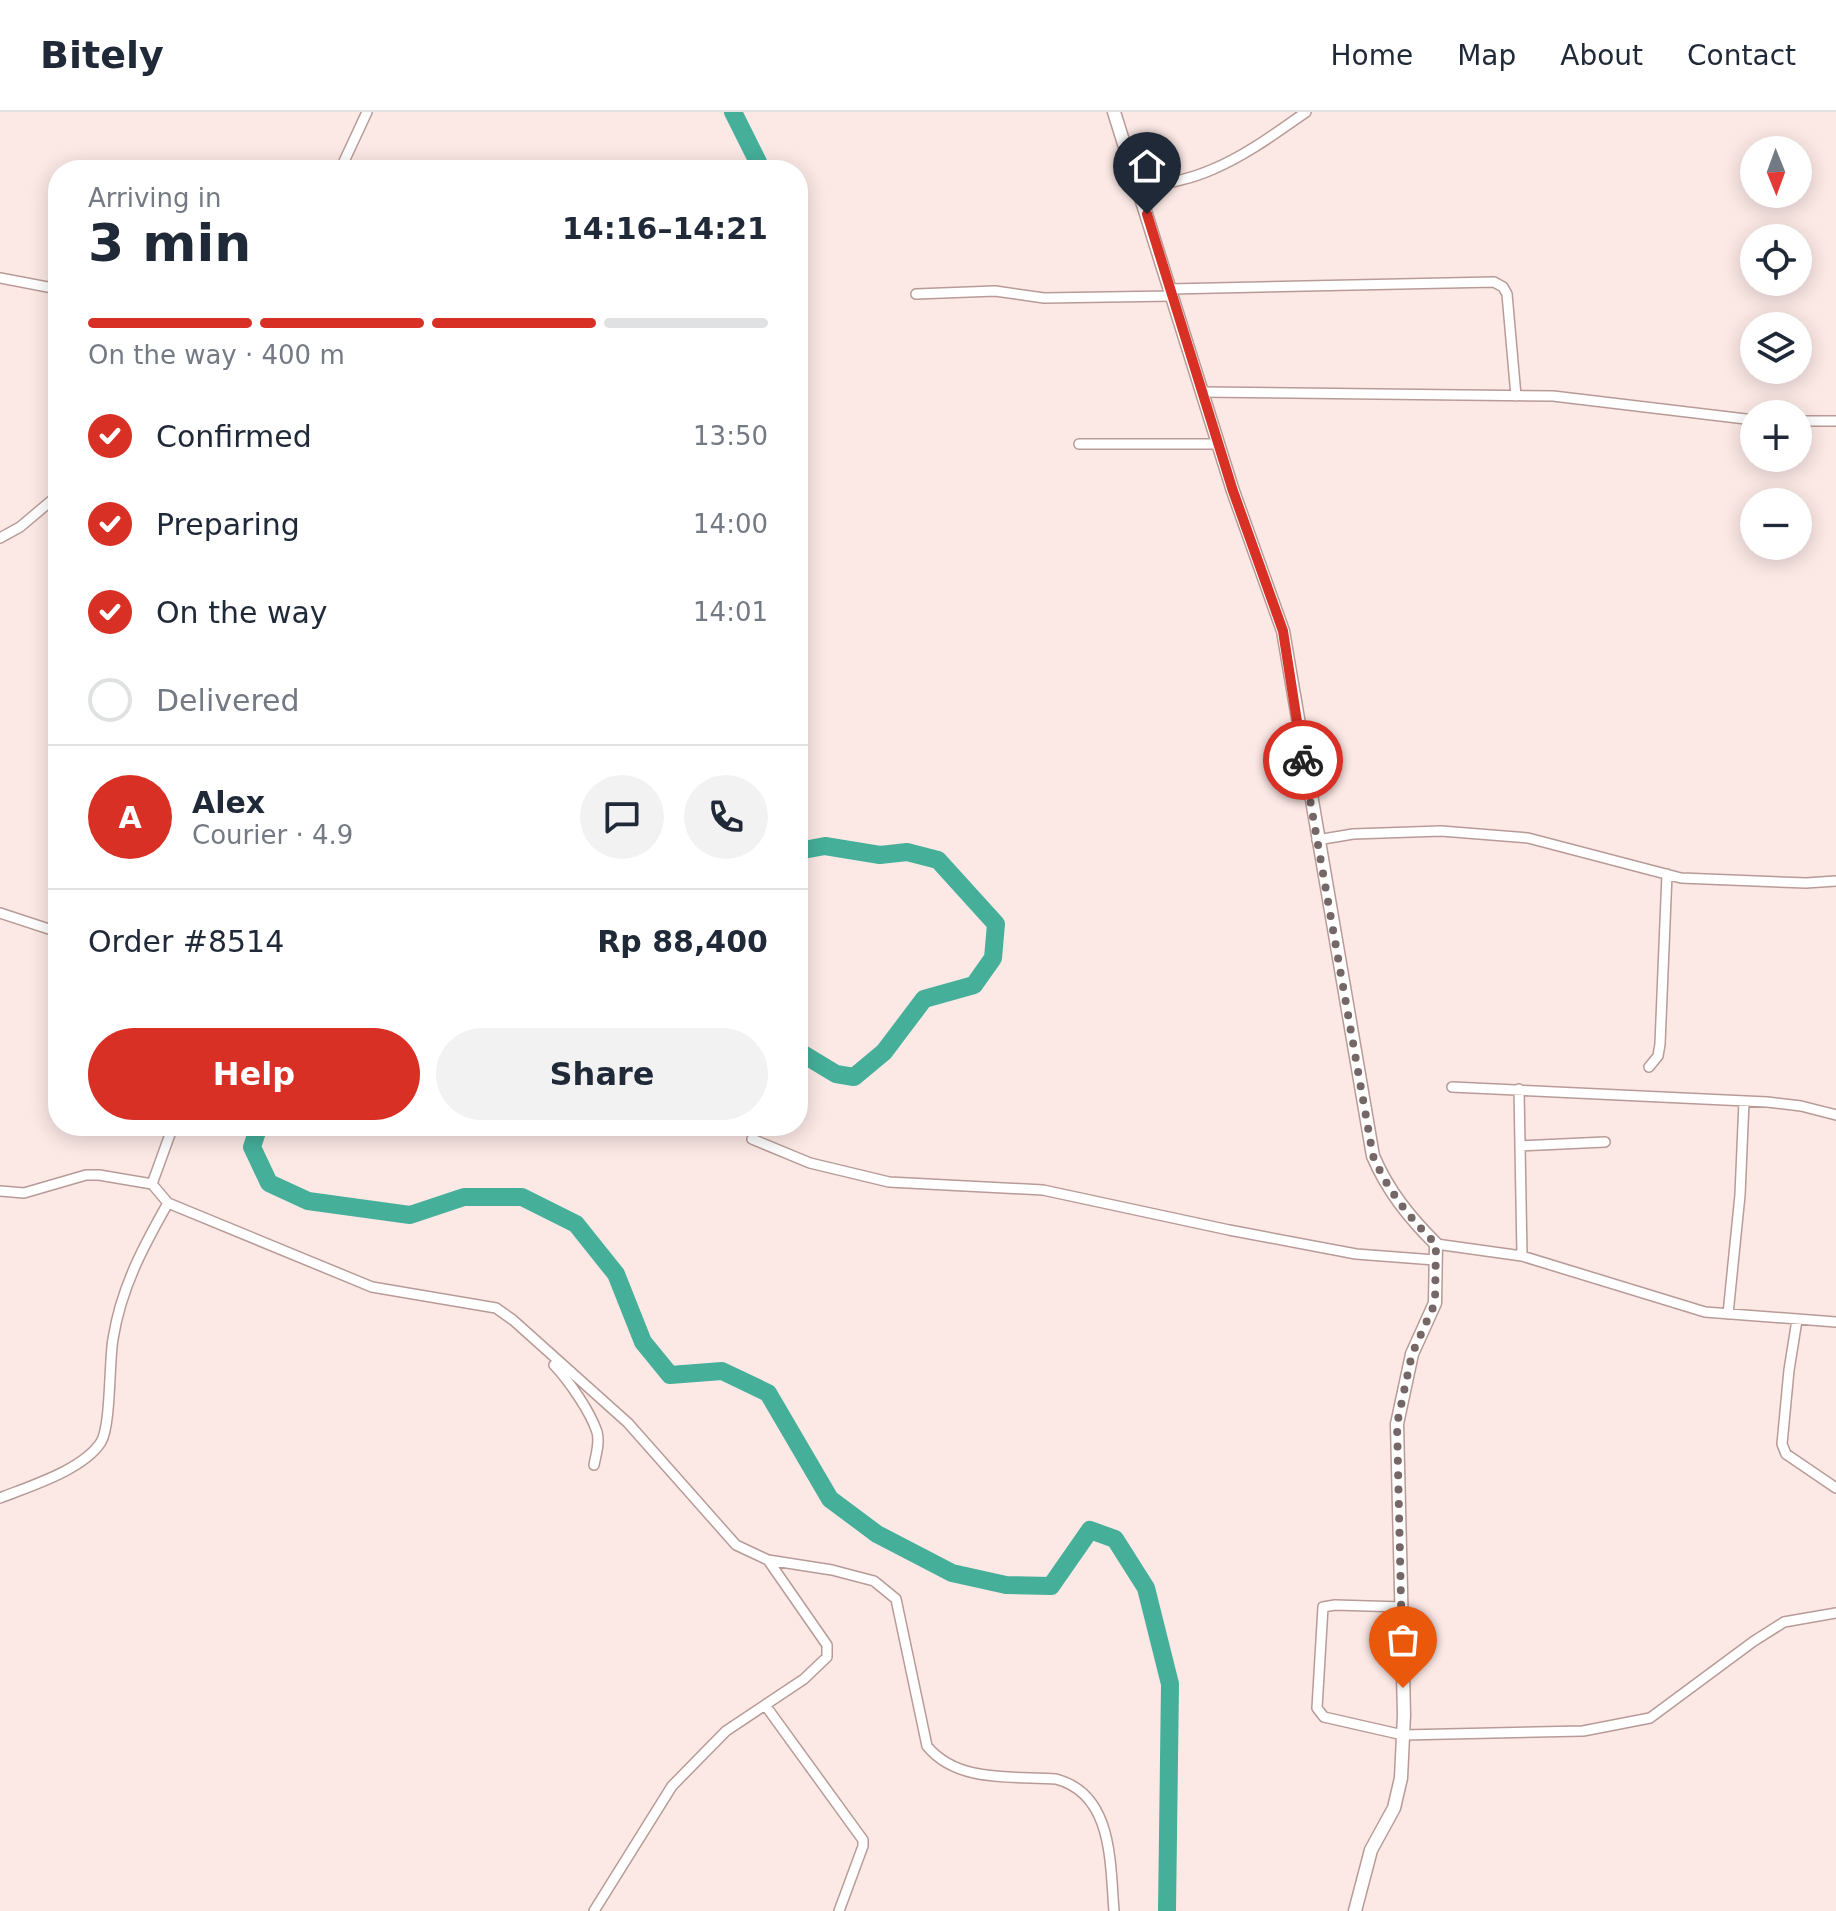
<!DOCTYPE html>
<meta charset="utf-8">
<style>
:root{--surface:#fff;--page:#f2f2f3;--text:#1f2937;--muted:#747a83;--line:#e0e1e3;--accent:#d93025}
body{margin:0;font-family:"DejaVu Sans",sans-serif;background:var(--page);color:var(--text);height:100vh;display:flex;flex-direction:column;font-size:30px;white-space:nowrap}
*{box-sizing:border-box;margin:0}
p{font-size:26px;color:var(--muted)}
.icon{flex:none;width:44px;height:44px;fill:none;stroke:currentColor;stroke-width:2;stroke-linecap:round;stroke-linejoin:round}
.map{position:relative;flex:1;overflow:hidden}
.panel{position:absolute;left:48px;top:48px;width:760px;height:976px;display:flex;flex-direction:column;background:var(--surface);border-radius:32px;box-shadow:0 4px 20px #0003}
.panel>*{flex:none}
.needle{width:52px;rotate:179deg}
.tools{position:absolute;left:1740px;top:24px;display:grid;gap:16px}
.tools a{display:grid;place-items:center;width:72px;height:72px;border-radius:50%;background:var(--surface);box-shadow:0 4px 20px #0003;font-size:40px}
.pin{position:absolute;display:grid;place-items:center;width:68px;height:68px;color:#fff;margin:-82px -34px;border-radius:50% 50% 50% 0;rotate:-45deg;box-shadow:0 0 8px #0007}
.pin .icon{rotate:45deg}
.courier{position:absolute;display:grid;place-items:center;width:80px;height:80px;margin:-40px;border:6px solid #d93025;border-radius:50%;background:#fff;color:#222;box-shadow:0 2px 10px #0007}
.headline em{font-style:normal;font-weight:600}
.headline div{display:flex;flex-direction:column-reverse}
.headline{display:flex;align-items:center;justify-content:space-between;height:136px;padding:0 40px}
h1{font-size:52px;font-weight:600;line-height:60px}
.bar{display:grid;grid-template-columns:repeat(4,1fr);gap:12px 8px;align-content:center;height:96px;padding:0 40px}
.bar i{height:10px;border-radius:6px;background:var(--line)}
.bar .on{background:var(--accent)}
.bar p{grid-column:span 4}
.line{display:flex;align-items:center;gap:20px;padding:0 40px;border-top:2px solid var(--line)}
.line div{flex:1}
.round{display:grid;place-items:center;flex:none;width:84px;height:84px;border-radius:42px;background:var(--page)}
ol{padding:0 40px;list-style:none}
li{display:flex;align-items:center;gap:24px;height:88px}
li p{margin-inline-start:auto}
li .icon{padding:8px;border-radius:50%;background:var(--accent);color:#fff;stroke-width:4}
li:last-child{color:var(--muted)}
li i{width:44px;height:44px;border:4px solid var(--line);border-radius:50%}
.cta{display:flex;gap:16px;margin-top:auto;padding:16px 40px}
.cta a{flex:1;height:92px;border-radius:48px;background:var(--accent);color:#fff;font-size:32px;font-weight:600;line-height:92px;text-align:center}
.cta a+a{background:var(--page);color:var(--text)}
header{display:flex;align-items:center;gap:48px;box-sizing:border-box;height:112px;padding:0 40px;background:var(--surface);border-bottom:2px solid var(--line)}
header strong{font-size:38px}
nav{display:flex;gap:44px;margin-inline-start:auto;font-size:28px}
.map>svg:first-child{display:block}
</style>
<header>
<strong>Bitely</strong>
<nav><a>Home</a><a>Map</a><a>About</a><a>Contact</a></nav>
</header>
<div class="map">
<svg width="1836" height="1799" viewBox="0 0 1836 1799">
<rect width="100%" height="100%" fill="#fce9e6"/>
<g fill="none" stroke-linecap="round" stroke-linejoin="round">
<!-- river -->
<path stroke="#45af9a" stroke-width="18" d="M733 0 758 50 759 58
M798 739 825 734 880 743 907 740 938 748 996 812 993 846 974 873 924 887 884 940 854 965 836 962 798 939
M259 1014 252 1035 269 1071 308 1089 410 1103 464 1085H522L576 1112 616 1162 643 1230 670 1263 722 1259 768 1281 830 1387 877 1422 952 1461 1006 1473 1051 1474 1090 1418 1115 1427 1146 1476 1170 1572 1167 1799"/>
<!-- minor casing -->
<g stroke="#b89b96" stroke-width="12">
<path id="minor" d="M340 58 367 0
M1139 77C1163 72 1188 68 1211 58 1245 44 1276 21 1306 0
M0 166 58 177
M1170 177 1494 170 1503 175 1507 182 1516 284
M916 182 995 179 1044 186 1172 184
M1202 280 1553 284 1754 308
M1798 309H1836
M1079 332H1218
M0 426 20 415 58 383
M1317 728 1353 722 1441 719 1528 726 1681 766 1806 771 1836 769
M0 801 58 820
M1649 955 1658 944 1660 932 1667 762
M1452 975 1767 990 1801 994 1836 1003
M1519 977 1522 1144
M173 1014 152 1072 168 1091 372 1175 496 1196 513 1208 628 1311 736 1433 768 1448 832 1458 874 1469 896 1487 927 1634C957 1671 1012 1664 1056 1667 1113 1682 1110 1750 1114 1799
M752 1027 810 1051 889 1070 1043 1078 1229 1118 1356 1142 1435 1148
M1520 1034 1605 1030
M0 1079 24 1081 86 1063H99L152 1072
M1436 1132 1522 1144 1705 1200 1836 1210
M1728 1202 1740 1083 1744 989
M1797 1208 1789 1258 1782 1332 1786 1342 1836 1376
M554 1253C569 1269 590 1299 597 1320 600 1331 596 1342 594 1353
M0 1386C30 1374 83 1358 101 1330 111 1314 109 1249 113 1227 121 1176 143 1135 168 1091
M1402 1495 1335 1493 1323 1495 1317 1596 1324 1605 1403 1623 1583 1619 1650 1606 1754 1529 1784 1510 1836 1501
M765 1593 863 1728V1734L839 1799
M594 1799 672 1674 726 1619 804 1567 827 1545V1533L768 1448"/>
</g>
<!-- tertiary casing -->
<g stroke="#b89b96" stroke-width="15">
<path id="tertiary" d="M1114 0 1233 379 1283 519 1373 1044C1388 1079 1409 1105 1436 1132L1435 1191 1412 1242 1397 1312 1404 1603 1401 1666 1394 1696 1371 1738 1355 1799"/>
</g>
<!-- minor -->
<use href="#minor" stroke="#fff" stroke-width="9"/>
<!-- tertiary -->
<use href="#tertiary" stroke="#fff" stroke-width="12"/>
</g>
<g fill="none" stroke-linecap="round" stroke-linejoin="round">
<!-- done -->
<path stroke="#756765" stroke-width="8" stroke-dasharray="0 14.4" d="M1303 648 1373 1044C1388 1079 1409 1105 1436 1132L1435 1191 1412 1242 1397 1312 1403 1576"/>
<!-- route -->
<path stroke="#d93025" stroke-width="10" d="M1147 102 1233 379 1283 519 1303 648"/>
</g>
</svg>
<div class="tools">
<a><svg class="needle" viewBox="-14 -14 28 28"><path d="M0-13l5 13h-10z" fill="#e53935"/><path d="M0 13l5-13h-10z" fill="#747a83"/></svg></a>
<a><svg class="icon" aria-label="locate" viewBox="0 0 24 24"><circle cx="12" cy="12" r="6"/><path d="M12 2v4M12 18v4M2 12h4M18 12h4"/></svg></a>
<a><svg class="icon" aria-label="layers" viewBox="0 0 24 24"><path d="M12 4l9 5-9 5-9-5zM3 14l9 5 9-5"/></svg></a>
<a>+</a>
<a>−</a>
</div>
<div class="pin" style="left:1403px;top:1576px;background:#ea580c"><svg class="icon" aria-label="bag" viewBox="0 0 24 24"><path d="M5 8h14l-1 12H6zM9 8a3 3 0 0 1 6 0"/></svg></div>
<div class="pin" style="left:1147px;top:102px;background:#1f2937"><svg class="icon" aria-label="home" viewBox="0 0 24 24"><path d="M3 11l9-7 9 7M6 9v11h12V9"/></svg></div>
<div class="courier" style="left:1303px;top:648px"><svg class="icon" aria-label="bike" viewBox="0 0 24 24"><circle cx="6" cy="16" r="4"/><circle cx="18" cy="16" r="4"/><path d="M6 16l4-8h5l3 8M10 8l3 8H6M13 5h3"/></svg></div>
<section class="panel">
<div class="headline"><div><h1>3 min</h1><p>Arriving in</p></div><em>14:16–14:21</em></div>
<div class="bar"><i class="on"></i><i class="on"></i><i class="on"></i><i></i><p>On the way · 400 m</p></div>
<ol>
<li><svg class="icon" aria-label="check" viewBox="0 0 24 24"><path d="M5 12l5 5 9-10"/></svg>Confirmed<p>13:50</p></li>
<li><svg class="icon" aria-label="check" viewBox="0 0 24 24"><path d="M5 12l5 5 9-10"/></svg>Preparing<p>14:00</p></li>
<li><svg class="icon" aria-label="check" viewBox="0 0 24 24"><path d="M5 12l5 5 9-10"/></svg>On the way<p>14:01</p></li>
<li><i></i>Delivered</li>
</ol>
<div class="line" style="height:144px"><b class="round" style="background:var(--accent);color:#fff">A</b><div><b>Alex</b><p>Courier · 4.9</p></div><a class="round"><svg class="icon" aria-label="chat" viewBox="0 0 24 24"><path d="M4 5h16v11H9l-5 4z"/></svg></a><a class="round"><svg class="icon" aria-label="phone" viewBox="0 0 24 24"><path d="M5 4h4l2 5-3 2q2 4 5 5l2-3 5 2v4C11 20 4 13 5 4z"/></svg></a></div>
<div class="line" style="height:104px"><div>Order #8514</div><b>Rp 88,400</b></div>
<div class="cta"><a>Help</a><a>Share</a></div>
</section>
</div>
